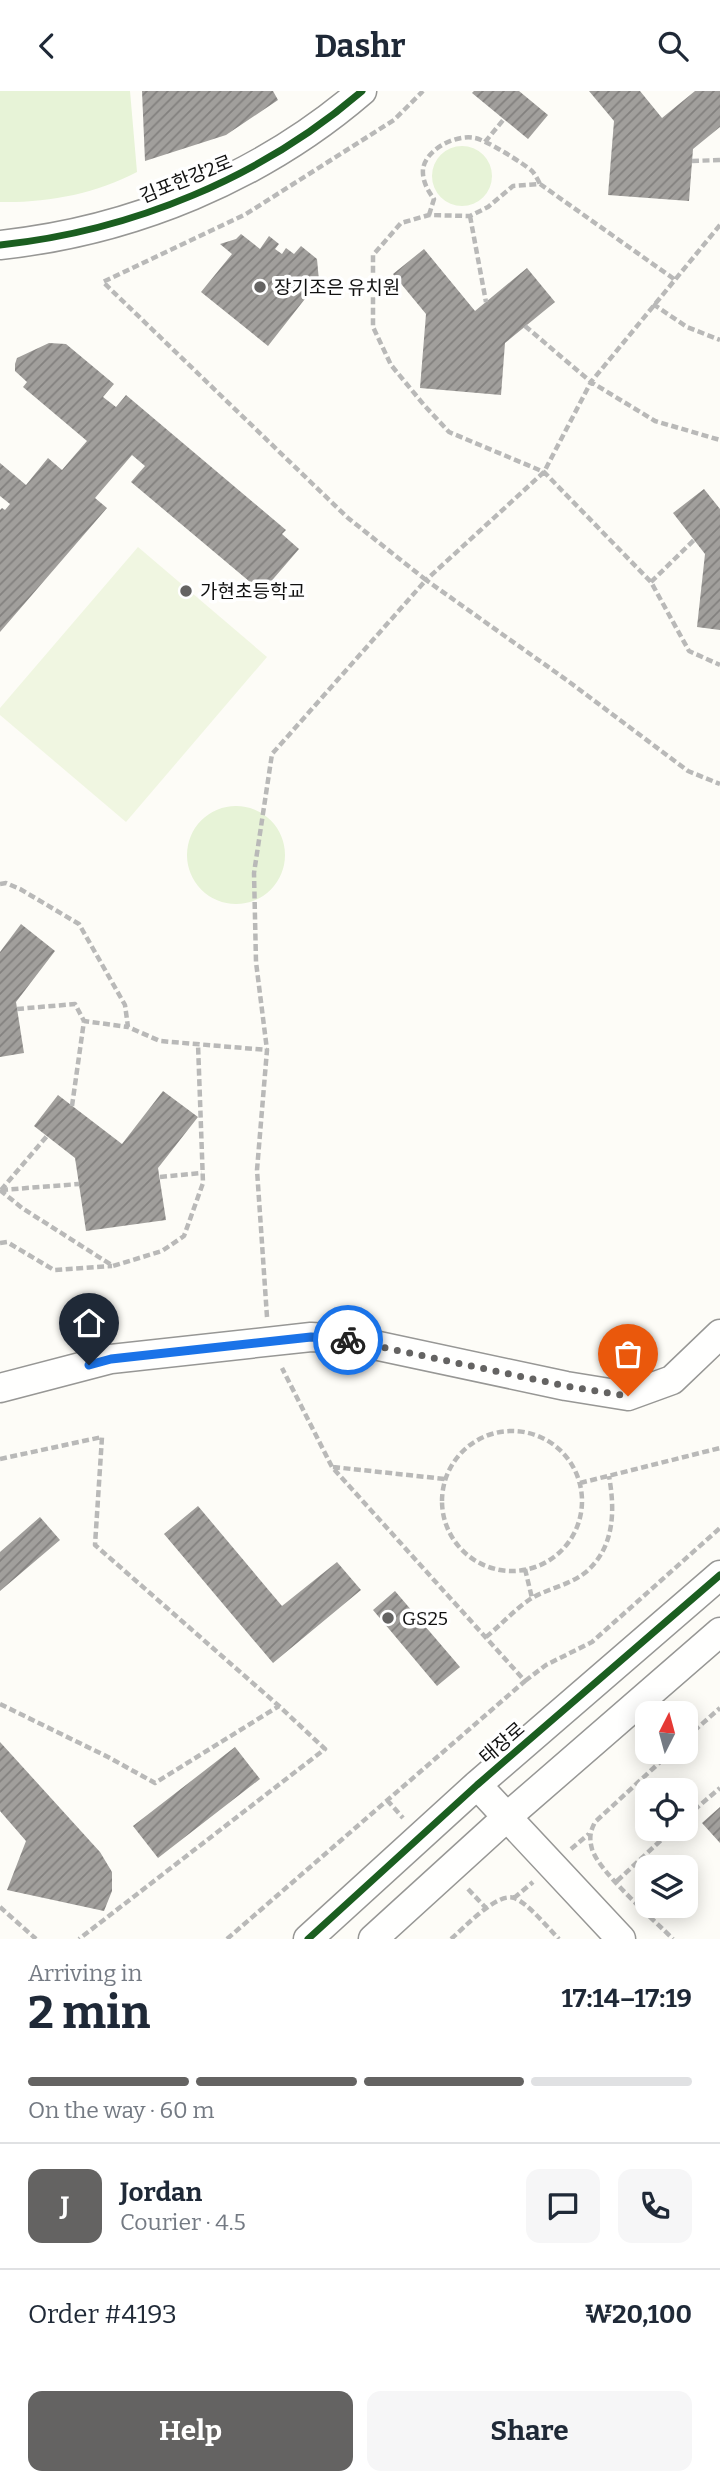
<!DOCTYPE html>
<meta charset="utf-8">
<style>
:root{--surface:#fff;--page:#f6f6f7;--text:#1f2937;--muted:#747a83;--line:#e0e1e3;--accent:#646362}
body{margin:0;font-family:Bitter,"Noto Sans KR",serif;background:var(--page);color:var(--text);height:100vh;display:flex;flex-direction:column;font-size:26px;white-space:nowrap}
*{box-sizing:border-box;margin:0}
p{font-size:23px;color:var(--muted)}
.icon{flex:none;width:38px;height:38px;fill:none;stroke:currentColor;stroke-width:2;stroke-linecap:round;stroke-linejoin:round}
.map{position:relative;height:1848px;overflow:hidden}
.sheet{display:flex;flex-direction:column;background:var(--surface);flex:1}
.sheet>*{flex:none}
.needle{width:46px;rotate:6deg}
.tools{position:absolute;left:635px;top:1610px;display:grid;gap:14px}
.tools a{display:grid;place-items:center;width:63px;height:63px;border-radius:14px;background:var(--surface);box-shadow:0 4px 18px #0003;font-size:35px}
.pin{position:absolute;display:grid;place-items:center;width:60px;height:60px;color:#fff;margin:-72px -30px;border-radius:50% 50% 50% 0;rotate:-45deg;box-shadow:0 0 7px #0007}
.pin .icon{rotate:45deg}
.courier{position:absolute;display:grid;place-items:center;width:70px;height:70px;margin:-35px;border:5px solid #1a73e8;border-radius:50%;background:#fff;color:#222;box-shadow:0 2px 9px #0007}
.overview em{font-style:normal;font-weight:700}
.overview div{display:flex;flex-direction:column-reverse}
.overview{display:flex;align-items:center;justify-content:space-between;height:119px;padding:0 28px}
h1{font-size:46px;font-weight:700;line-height:52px}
.bar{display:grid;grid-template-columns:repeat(4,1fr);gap:10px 7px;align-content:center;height:84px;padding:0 28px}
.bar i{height:9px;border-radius:5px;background:var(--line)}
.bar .selected{background:var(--accent)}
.bar p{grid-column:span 4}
.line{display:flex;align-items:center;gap:18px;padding:0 28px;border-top:2px solid var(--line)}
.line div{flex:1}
.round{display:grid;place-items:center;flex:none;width:74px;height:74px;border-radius:14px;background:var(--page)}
.primary-button{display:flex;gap:14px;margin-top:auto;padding:14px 28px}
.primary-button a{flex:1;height:80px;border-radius:14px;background:var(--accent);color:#fff;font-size:28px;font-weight:700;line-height:80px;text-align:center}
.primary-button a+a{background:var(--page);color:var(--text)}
header{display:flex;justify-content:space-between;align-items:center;height:91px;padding:0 28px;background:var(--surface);font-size:32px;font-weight:700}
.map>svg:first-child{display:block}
</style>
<header><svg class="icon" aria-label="back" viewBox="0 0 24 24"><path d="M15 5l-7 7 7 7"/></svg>Dashr<svg class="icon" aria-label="search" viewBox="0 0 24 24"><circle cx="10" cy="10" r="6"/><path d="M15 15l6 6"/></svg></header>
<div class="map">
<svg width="720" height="1848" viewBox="0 0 720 1848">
<defs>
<pattern id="building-hatch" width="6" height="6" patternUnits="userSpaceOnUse" patternTransform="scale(1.75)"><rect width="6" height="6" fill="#a19f9c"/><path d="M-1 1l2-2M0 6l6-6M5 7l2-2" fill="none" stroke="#82807e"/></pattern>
</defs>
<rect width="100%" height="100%" fill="#fdfcf7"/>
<!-- grass -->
<path fill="#e7f3d7" d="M0 0H130L137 81C95 103 47 112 0 111Z
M432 85a30 30 0 1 1 60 0a30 30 0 1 1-60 0Z
M187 764a49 49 0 1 1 98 0a49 49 0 1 1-98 0Z"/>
<!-- pitch -->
<path fill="#f0f6e1" d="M138 456 267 566 126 731 0 624V617Z"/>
<!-- building -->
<path fill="url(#building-hatch)" d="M142 0H273L278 9 226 44 145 70Z
M474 0H519L548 24 528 48 472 2Z
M589 0H640L662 27 695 0H720V36L693 58 689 110 608 104 614 30Z
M241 143 260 158 269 145 279 153 275 158 282 163 286 157 294 163 301 155 317 168 319 190 268 255 201 201 232 163 220 153 236 148Z
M424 158 475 220 527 177 555 211 505 252 501 304 420 297 426 223 393 183Z
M49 252 66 253 114 293 103 306 116 316 126 304 286 439 282 443 299 458 262 501 131 391 145 375 132 364 95 407 107 417 0 541V419L2 417 5 419 10 413 0 405V372L26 394 48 367 62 379 87 350 23 296 27 291 15 280V273L17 267Z
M704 398 720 418V539L697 536 705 463 673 422Z
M21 833 55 860 16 911 24 962 0 966V861Z
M163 1000 198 1026 158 1077 166 1129 86 1140 75 1067 34 1035 58 1004 122 1053Z
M198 1415 282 1515 337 1471 361 1499 273 1572 164 1443Z
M40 1426 60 1449 0 1500V1461Z
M395 1500 460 1576 437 1595 373 1519Z
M0 1651 100 1761 112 1781V1800L104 1820 7 1799 26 1750 0 1720Z
M235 1656 260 1688 158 1767 133 1735Z
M720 1716V1752L702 1732Z"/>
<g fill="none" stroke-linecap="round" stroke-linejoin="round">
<!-- minor casing -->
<g stroke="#979795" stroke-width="31">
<path id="minor" d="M0 154C132 140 261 87 362 0
M0 1297 111 1268 311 1246 346 1248 566 1295 628 1305 672 1289 720 1243
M477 1694 621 1848
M308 1848 477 1694 720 1484
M373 1848 507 1726 720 1541"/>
</g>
<!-- path -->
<path stroke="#b9b9b8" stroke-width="4.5" stroke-dasharray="7 3.5" stroke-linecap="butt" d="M485 51 504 28
M692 70 720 69
M429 124 434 108C428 100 422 90 423 78 426 58 456 43 475 47 486 49 523 72 532 80 535 83 538 89 540 93
M470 125 486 211
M720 134 591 291 544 381 426 489 568 590 688 680 720 693
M674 188 540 93 513 95 488 116 470 125 429 124 401 132 373 164V236L391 274 424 314 449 341 544 381 651 491 689 560 720 574
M653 213 687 236 720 249
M525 235 591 291 655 330 720 349
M651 491 694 449
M0 793 6 792 20 798 79 833 125 914 128 936 160 950 267 959
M17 918 75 913 84 930
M72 1015 84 930 128 936
M160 1086 202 1082
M0 1099 22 1117 113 1175 162 1160 184 1145 203 1092 198 953
M1 1099 79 1093
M1 1099 47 1045
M0 1152 7 1151 54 1179 112 1175
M267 1226 257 1079 267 959 256 871 254 782 272 663 426 489 348 427 103 191 246 123 394 29 423 0
M442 1410a70 70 0 1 1 140 0a70 70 0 1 1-140 0Z
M0 1368 102 1346 95 1454 279 1615 325 1658 79 1848
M333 1376 445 1388
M580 1392 720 1357
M525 1478 532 1507
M486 1546C501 1534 516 1517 532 1507 549 1497 570 1494 586 1481 615 1456 615 1419 609 1385
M525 1590 546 1574 592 1551 720 1437
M0 1613 108 1666 155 1692 279 1615
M686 1647 720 1617
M671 1661 595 1731C590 1741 589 1747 592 1758 598 1780 654 1829 673 1848
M387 1709 403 1727
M686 1726 720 1697
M571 1758 589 1743
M617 1790 673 1738
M468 1798 486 1817
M514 1807 533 1791
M0 1816 36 1848
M227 1848 525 1590 332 1376 282 1277
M451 1848C464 1837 497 1801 514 1807 528 1812 548 1837 559 1848"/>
<!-- minor -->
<use href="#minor" stroke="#fffffe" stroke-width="28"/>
<!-- cycleway casing -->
<g stroke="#fff" stroke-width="11">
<path id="cycleway" d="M0 154C132 140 261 87 362 0
M308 1848 477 1694 720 1484"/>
</g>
<!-- cycleway -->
<use href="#cycleway" stroke="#1b5e20" stroke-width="7"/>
</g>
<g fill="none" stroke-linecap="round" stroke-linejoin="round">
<!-- done -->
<path stroke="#646362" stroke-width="7" stroke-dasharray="0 12.6" d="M348 1249 566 1295 628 1305"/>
<!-- route -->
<path stroke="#1a73e8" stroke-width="9" d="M89 1274 111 1268 311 1246 348 1249"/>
</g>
<!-- markers -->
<g fill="#646362" stroke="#fff" stroke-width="2.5">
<circle cx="260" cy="196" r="7"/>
<circle cx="186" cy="500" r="7"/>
<circle cx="388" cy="1527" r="7"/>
</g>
<g text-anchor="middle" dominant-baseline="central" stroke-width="7" stroke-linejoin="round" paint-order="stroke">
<!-- street labels -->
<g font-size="19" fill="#111" stroke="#fff">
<text transform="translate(186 88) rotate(-22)">김포한강2로</text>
<text transform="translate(502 1652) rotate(-41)">태장로</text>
</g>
<!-- poi labels -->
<g font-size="19" fill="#111" stroke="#fff" text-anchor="start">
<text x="274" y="196">장기조은 유치원</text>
<text x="200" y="500">가현초등학교</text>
<text x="402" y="1527">GS25</text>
</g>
</g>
</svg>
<div class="tools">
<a><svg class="needle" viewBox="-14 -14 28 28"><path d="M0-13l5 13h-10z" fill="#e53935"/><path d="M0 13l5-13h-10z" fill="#747a83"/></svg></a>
<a><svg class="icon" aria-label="locate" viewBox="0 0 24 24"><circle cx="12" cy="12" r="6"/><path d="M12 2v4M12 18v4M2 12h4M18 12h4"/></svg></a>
<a><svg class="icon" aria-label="layers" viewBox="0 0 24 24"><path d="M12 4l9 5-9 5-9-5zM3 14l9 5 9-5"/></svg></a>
</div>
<div class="pin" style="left:628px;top:1305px;background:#ea580c"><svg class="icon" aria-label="bag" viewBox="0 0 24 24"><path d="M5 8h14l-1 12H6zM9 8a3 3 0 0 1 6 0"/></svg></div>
<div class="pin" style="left:89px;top:1274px;background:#1f2937"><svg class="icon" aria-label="home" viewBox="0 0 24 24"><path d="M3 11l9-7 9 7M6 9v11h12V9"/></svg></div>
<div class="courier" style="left:348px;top:1249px"><svg class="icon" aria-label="bike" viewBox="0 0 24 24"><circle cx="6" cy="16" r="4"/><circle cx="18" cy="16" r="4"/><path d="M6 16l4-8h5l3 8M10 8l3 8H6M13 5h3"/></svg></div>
</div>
<section class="sheet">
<div class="overview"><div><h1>2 min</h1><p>Arriving in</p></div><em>17:14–17:19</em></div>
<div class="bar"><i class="selected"></i><i class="selected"></i><i class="selected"></i><i></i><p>On the way · 60 m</p></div>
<div class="line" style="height:126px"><b class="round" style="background:var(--accent);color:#fff">J</b><div><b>Jordan</b><p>Courier · 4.5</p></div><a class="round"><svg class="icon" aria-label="chat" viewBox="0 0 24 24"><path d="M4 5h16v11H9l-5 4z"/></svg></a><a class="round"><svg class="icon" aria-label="phone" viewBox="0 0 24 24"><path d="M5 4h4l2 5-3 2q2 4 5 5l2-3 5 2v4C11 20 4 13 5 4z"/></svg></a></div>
<div class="line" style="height:91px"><div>Order #4193</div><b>₩20,100</b></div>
<div class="primary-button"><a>Help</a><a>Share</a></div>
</section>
